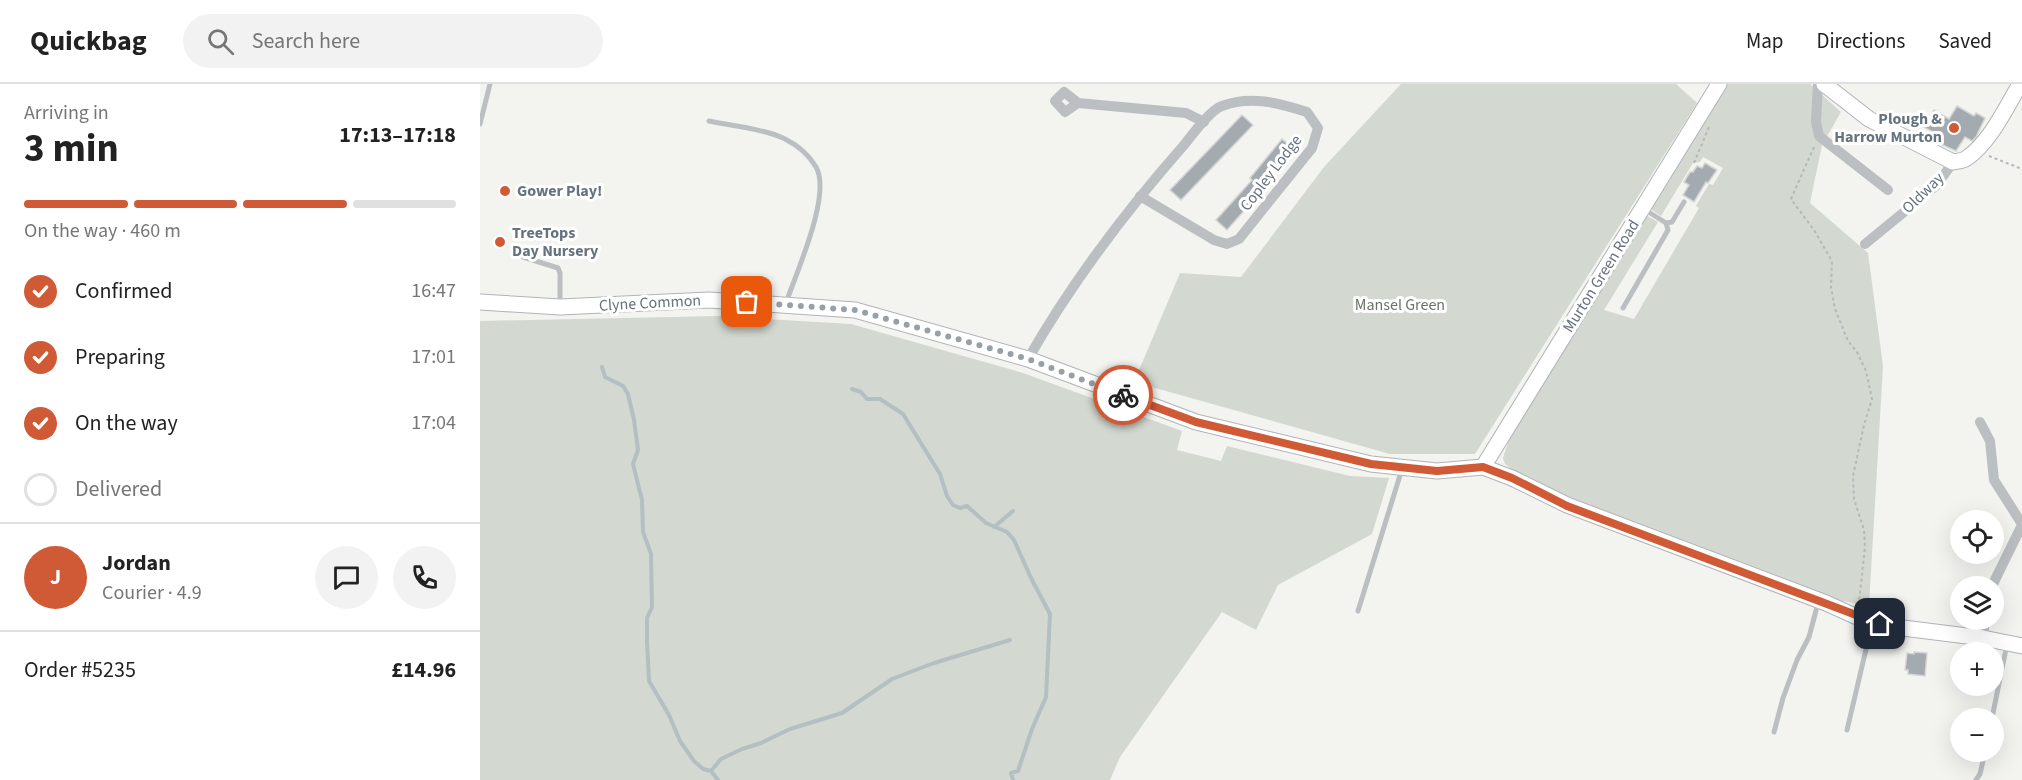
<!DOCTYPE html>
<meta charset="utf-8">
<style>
:root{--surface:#fff;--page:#f2f2f2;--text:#222;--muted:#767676;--line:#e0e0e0;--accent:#cf5a35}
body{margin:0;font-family:"Source Sans 3",sans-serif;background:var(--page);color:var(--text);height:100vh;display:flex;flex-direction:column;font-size:22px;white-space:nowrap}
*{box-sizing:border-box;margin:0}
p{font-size:20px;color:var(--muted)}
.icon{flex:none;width:33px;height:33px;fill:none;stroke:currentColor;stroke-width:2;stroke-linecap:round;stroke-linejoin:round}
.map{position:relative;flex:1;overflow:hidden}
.drawer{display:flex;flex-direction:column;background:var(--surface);width:480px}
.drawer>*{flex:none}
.fabs{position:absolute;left:1470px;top:426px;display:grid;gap:12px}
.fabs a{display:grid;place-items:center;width:54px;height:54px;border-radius:50%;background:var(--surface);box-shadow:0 6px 24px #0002;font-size:30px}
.pin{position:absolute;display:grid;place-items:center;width:51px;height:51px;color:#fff;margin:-26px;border-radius:12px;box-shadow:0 3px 9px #0006}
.courier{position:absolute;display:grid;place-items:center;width:60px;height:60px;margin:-30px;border:4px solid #cf5a35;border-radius:50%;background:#fff;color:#222;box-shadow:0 2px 8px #0007}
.overview em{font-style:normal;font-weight:700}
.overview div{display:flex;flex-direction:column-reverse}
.overview{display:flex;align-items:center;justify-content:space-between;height:102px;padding:0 24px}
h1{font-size:39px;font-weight:700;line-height:45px}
.bar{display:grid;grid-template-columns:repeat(4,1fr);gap:9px 6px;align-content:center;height:72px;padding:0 24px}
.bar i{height:8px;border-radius:4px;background:var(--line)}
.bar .active{background:var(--accent)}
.bar p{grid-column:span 4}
.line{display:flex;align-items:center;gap:15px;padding:0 24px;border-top:2px solid var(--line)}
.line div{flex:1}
.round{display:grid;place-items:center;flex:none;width:63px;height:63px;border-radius:32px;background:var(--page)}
ol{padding:0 24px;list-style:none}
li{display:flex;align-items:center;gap:18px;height:66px}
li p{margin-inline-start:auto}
li .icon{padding:6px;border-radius:50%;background:var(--accent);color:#fff;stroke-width:4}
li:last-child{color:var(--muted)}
li i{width:33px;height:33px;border:3px solid var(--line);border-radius:50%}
header{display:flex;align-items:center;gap:36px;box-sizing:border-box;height:84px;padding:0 30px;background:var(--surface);border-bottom:2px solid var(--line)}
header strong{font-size:28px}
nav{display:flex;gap:33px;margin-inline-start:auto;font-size:21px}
.search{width:420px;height:54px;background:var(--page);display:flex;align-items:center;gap:15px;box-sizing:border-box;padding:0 21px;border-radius:33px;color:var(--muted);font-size:22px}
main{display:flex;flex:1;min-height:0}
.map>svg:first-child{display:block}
</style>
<header>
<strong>Quickbag</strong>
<div class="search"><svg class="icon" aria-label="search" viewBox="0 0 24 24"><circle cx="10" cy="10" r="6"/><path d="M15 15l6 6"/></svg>Search here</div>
<nav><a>Map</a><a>Directions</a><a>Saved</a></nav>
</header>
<main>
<section class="drawer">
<div class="overview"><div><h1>3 min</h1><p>Arriving in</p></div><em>17:13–17:18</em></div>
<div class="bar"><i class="active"></i><i class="active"></i><i class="active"></i><i></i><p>On the way · 460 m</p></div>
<ol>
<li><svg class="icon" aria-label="check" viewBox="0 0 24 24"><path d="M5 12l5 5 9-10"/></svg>Confirmed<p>16:47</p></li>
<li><svg class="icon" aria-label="check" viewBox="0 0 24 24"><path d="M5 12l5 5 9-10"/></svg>Preparing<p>17:01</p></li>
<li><svg class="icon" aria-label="check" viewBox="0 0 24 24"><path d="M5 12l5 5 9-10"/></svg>On the way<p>17:04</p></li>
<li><i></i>Delivered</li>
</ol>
<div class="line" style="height:108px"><b class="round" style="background:var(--accent);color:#fff">J</b><div><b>Jordan</b><p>Courier · 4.9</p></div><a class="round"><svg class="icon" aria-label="chat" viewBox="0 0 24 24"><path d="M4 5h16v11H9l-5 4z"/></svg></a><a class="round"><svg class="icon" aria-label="phone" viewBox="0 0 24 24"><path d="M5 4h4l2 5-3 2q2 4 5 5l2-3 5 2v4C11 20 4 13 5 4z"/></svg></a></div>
<div class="line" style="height:78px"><div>Order #5235</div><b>£14.96</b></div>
</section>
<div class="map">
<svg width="1542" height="696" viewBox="0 0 1542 696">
<rect width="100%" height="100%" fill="#f3f4f0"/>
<!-- green -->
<path fill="#d3d8d0" d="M921 0H1196L1217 19 995 370H910L654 298 700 189 761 193 844 83Z
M1244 0H1330L1361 28 1342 61 1330 119 1388 169 1403 282 1389 522 1347 514 1084 411 1033 386 1025 380 1023 374 1030 352 1164 130 1178 138 1124 226 1154 235 1219 124 1216 122 1217 120 1229 100 1233 101 1243 84 1223 73 1220 78 1213 79 1181 132 1168 123Z
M237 232 371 240 543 289 702 347 697 366 741 377 747 362 870 392 909 394 892 450 798 501 776 546 742 528 640 673 630 696H0V237Z"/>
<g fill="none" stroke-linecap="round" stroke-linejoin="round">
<!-- stream -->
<path stroke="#b4bfc3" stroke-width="4" d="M122 283 125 293 143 302 148 310 154 336 158 366 153 380 162 416 163 448 171 470 172 523 167 534V557L169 597 189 631 200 657 214 677 223 685 231 687 238 696
M372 305 381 308 387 315H400L423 330 460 390 467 412 473 421 480 424 487 422 506 439 527 448 534 456 551 494 570 530 566 613 552 645 538 687 531 689 533 696
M514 443 533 427
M231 687 241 675 262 665 281 659 310 645 362 629 412 595 454 579 530 556"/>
</g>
<!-- building -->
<path fill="#a4abb0" stroke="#d5d5d3" stroke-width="1.5" d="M1477 22 1494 32 1496 29 1505 34 1496 53 1492 57 1485 53 1476 67 1456 58 1457 56 1454 54 1456 50 1439 40 1444 31 1449 34 1454 26 1469 35Z
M762 31 773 41 701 116 690 106Z
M802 55 813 64 776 109 778 111 747 146 736 136 772 96 770 94Z
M1225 79 1237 86 1228 99 1226 98 1214 118 1203 111 1209 101 1204 98 1210 88H1213L1217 82 1222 84Z
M1434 568 1447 569 1445 592 1428 590V586H1425L1427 569 1434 570Z"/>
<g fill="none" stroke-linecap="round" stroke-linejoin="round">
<!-- secondary casing -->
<g stroke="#b0b4b8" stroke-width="17">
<path id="secondary" d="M1344 0 1389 35 1473 78C1478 77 1483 77 1487 74 1510 58 1526 24 1540 0
M0 218 80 223 229 216 375 226 548 275 716 338 891 380 957 387 1003 383 1032 394 1087 421 1346 519 1377 533 1407 542 1503 554 1542 562
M1003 383 1239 0"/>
</g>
<!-- path -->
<path stroke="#b5b8ba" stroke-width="2" stroke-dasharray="3 3" stroke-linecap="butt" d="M1334 63 1311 115 1334 146 1352 177 1351 203 1355 225 1368 257 1377 268 1386 287 1392 315 1384 341 1373 392 1374 415 1384 446 1385 463 1379 518
M1509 72 1542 85
M1214 79 1229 43"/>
<!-- lane -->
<path stroke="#bbbfc2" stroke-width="5" d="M229 37C252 42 285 45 305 55 317 61 329 71 336 83 352 111 316 189 306 219
M0 40 10 0
M1164 125 1186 139
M1186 139 1192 138 1204 118
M43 173 78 184 80 189V221
M1143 224 1188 146 1186 139
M878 527 922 385
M1512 634 1527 560
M1367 646 1392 540
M1294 648 1303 614 1317 576 1329 553 1338 519
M1496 696 1500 690 1505 668"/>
<!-- street -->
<path stroke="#bbbfc2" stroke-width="10" d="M1338 0 1336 38 1339 52 1408 106
M598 19 584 8 575 17 585 28 598 19 706 29 724 38
M1385 160 1457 101 1473 78
M548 275C592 198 646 127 704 61 713 50 730 26 742 22 770 11 799 19 827 28L838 44 832 64 759 155 747 160 734 156 660 112
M1500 338 1510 357 1514 396 1542 440
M1512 502 1542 441
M1503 554 1505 536"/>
<!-- secondary -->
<use href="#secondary" stroke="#fff" stroke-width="15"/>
</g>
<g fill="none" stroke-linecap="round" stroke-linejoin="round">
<!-- done -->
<path stroke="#97a0a6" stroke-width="6" stroke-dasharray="0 10.8" d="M267 218 375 226 548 275 643 311"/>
<!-- route -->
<path stroke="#cf5a35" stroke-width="8" d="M643 311 716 338 891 380 957 387 1003 383 1032 394 1087 422 1400 540"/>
</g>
<!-- markers -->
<g fill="#cf5a35" stroke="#fff" stroke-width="2">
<circle cx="1474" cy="44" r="6"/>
<circle cx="25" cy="107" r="6"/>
<circle cx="20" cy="158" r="6"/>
</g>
<g text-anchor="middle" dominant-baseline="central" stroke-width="6" stroke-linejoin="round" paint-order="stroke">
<!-- poi labels -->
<g font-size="16" font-weight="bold" fill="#66737e" stroke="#fff" text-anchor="start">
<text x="1462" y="35" text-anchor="end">Plough &amp;<tspan x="1462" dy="18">Harrow Murton</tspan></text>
<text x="37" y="107">Gower Play!</text>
<text x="32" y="149">TreeTops<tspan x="32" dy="18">Day Nursery</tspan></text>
</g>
<!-- street labels -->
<g font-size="16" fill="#66737e" stroke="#fff">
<text transform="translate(791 89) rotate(-53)">Copley Lodge</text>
<text transform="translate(1443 109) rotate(-44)">Oldway</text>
<text transform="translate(1121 192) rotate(-58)">Murton Green Road</text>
<text transform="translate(170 219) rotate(-3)">Clyne Common</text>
</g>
<!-- park labels -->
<g font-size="16" fill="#677664" stroke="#fff">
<text x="920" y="221">Mansel Green</text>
</g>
</g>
</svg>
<div class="fabs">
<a><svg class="icon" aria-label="locate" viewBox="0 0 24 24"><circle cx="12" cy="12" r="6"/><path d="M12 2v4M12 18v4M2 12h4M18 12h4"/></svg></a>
<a><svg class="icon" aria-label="layers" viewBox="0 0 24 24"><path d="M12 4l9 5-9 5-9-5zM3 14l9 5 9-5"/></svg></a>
<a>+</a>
<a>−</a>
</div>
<div class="pin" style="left:267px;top:218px;background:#ea580c"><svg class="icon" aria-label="bag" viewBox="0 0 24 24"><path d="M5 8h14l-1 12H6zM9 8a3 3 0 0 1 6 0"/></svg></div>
<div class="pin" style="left:1400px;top:540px;background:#1f2937"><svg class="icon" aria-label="home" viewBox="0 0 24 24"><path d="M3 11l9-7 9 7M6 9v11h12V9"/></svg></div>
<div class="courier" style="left:643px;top:311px"><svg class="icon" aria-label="bike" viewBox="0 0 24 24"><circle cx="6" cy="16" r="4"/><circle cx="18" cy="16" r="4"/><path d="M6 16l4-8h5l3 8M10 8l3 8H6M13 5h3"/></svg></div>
</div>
</main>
